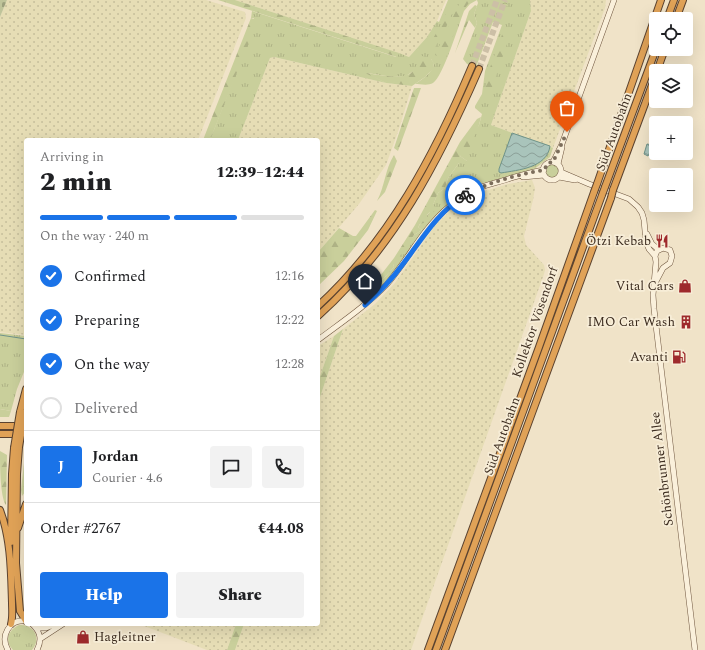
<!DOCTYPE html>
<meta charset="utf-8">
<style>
:root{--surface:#fff;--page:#f2f2f2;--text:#202124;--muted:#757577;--line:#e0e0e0;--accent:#1a73e8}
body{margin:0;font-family:Spectral,serif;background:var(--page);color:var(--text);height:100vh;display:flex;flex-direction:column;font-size:15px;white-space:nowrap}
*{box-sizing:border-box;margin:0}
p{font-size:13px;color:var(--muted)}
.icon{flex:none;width:22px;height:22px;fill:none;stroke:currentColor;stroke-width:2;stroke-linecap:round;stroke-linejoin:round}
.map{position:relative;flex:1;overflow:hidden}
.panel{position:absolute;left:24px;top:138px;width:296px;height:488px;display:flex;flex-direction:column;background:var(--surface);border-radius:4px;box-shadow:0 4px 16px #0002}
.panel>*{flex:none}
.fabs{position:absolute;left:649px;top:12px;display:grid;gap:8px}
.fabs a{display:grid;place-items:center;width:44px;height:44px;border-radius:4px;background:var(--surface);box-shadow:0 4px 16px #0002;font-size:20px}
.pin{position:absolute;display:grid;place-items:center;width:34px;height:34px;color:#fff;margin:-41px -17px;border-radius:50% 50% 50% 0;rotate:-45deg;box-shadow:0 0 4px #0007}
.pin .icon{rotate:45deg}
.courier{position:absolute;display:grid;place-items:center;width:40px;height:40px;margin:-20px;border:3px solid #1a73e8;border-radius:50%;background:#fff;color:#222;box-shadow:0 1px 5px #0007}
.head em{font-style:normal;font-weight:800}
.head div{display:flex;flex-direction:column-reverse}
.head{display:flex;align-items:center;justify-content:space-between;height:68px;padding:0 16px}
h1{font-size:26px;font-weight:800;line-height:30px}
.bar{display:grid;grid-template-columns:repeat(4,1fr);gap:6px 4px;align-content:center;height:48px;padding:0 16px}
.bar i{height:5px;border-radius:3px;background:var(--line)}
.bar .current{background:var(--accent)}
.bar p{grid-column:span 4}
.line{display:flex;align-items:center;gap:10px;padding:0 16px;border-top:1px solid var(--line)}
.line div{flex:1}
.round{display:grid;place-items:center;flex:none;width:42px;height:42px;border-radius:4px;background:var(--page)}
ol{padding:0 16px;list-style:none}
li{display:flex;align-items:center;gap:12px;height:44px}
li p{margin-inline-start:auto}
li .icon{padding:4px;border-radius:50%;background:var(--accent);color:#fff;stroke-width:4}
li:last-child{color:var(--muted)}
li i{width:22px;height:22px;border:2px solid var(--line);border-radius:50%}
.action{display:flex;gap:8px;margin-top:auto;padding:8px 16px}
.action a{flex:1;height:46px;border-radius:4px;background:var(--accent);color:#fff;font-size:16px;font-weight:800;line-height:46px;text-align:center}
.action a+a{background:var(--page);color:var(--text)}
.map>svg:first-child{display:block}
</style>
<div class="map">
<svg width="705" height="650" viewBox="0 0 705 650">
<defs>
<pattern id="farmland-dots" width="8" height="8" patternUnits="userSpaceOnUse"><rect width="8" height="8" fill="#e6ddb5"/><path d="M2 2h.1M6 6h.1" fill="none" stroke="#c6be9b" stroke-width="1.8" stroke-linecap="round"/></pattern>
<pattern id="grass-tufts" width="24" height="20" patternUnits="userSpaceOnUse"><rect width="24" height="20" fill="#c9cf9b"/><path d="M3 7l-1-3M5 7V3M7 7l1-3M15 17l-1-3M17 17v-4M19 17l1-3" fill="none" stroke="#aeb285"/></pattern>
<pattern id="forest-firs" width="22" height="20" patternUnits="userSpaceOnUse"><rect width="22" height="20" fill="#c9cf9b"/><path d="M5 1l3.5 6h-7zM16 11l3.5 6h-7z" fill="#aeb285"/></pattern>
<pattern id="cemetery-stones" width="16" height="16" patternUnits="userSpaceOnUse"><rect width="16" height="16" fill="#bfc49a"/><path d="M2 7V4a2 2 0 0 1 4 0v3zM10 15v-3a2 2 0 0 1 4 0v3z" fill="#9ca07d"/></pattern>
<pattern id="park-crowns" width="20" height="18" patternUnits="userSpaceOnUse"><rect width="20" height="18" fill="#c9cf9b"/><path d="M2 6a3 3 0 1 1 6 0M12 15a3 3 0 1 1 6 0" fill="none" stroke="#aeb285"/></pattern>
<pattern id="water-waves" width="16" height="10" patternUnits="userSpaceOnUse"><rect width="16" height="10" fill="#a9c4bb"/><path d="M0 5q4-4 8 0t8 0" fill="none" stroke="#8ba098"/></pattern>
</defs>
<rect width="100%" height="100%" fill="#f0e3c8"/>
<!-- farmland -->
<path fill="url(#farmland-dots)" d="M7 0H206L245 12 246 18 198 140H26V335L0 332V17Z
M235 0H446L437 21 427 37 409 57Z
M530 0H606L605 8 553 148 491 125 531 11Z
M274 57 386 83 412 86 399 129 386 165 359 204 318 252V140H238L270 58Z
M532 180 535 188 533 200 524 236 526 245 544 265 545 270 544 274 411 650H235L244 624H318V403L343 329 375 304 395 283 434 227 452 209 472 195 508 184Z
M334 336 318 382V346Z
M139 624H236L227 650H207Z"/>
<!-- grass -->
<path fill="url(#grass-tufts)" d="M448 0H530L531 11 491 125 553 148 550 157 533 170 483 183 465 191 449 203 434 217 394 272 379 288 376 287 394 267 393 264 414 235 422 230 418 227 430 212H434L433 205 438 193 445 188 448 178 459 163 467 161 460 156 479 125 482 114 475 108V106L482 94 485 71 502 25 493 22 476 67 467 64 463 59 477 23 474 14 478 3 477 0 470 4 464 11C459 24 443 77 433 83 428 86 420 84 415 84 423 79 432 73 434 64L431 59 406 76 393 77 367 73 386 83 274 57 270 58 238 140H210L234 78 254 18H251L252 11 396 57 399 53 409 57 427 37 437 21 439 22Z
M546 171a7 7 0 1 1 14 0a7 7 0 1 1-14 0Z
M0 333 26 336V367L17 389 11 411 0 409Z
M19 625C34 624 42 638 32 650H13C4 641 8 630 19 625Z"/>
<!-- forest -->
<path fill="url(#forest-firs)" d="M218 0H235L399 53 397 57Z
M452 0H458L444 32 431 54 427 53 426 50 440 27Z
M461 0H473C460 6 451 44 446 58H442L435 55Z
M475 5 477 6 474 14 477 23 475 28 469 20 455 53 469 11Z
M251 18 258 20 210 140H203Z
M508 30 510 35 488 100 483 102 488 73 503 32Z
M422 56 431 59 434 63 433 69 425 77 412 86 386 83 365 73C376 74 403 81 412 72 416 68 419 61 422 56Z
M414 88H421L398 151 394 148Z
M481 117 479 125 468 151 460 156 467 161 464 164 459 163 448 178 445 188 438 193 433 205 436 208 434 212H430L427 215V222L420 224 418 227 422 230 414 235 412 238 415 240 412 244 406 247 408 251 400 255 399 264H393L394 267 376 287 373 285 394 258 415 225 460 142 477 119Z
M394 155 397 161 385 192 377 201C385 186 385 169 394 155Z
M375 210 377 211 368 230 344 261 318 286V252L339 228 353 236H356Z
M343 329 318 403V382L334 336Z
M0 409 11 411 9 417H0Z
M26 445V491L22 496 21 490Z
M0 451 7 455 6 505C0 497 0 463 0 451Z
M236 624H244L235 650H227Z"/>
<!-- cemetery -->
<path fill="url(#cemetery-stones)" d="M0 0H7L0 17Z"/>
<!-- park -->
<path fill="url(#park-crowns)" d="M480 0H509L506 8Z"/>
<!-- water -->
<path fill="url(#water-waves)" stroke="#6f9389" d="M512 133 550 146C547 168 518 170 501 173L499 172V169Z
M647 144 652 145 653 152H650L648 156 644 154Z"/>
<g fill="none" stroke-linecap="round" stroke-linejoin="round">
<!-- stream -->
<path stroke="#6f9389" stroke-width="1" d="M0 335 26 339"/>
<!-- highway-tunnel -->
<path stroke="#ccbfa6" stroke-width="6" stroke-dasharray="6 3" stroke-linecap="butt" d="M472 66 497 0
M479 69 505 0"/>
<!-- secondary casing -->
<g stroke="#6f563f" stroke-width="6">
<path id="secondary" d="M553 162 562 144 614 0
M543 171a9 9 0 1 1 18 0a9 9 0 1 1-18 0Z
M558 164 562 147
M561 172 589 184 629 199 638 207 642 213 644 220 646 242 649 249 655 256 656 262 653 295 654 309 695 650
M523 177 544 175
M559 177 575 180
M647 234 652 244 658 249
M654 285 663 268 670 263 672 256 670 250 663 248 657 251 655 256
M318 340C342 322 366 306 387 284 401 268 412 249 425 232 439 214 457 197 479 188 489 184 500 182 511 178 522 175 532 172 544 170
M32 624C41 632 42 640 37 650
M37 628H46L56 624
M40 639 63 624
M8 650C0 636 9 619 26 621"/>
</g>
<!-- highway casing -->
<g stroke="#5b4330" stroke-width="8">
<path id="highway" d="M667 19 674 0
M676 19 683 0
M657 71 665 49
M597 184 661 0
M605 187 656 49
M613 190 656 74
M318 306C389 241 435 154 472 66
M318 316C394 248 439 161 479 69
M20 412 26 389
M0 426H26
M0 434H26
M19 447 17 474 16 563 20 611 26 621
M0 510C11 539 11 572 12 603 12 610 13 617 11 624
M18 528 26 504
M11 542 12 474 14 448
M428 650 539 347 594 192
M436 650 602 195
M445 650 611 198"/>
</g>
<!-- secondary -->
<use href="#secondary" stroke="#faf0db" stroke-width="5"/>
<!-- highway -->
<use href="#highway" stroke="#e0a257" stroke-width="6"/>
<!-- highway-bridge casing -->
<g stroke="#5b4330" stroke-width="8" stroke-linecap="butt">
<path id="highway-bridge" d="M594 192 597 184
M602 195 605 187
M611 198 613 190
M19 447 25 412
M14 448 20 412"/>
</g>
<!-- highway-bridge -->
<use href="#highway-bridge" stroke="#e0a257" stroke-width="6"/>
</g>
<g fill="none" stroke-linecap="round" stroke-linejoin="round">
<!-- done -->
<path stroke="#7c6d5b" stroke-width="4" stroke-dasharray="0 7.2" d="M465 195C489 182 516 175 544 170L548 163 553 162 567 132"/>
<!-- route -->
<path stroke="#1a73e8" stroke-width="5" d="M365 305C379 293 392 279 403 264 422 239 437 213 465 195"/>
</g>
<!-- icons -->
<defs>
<g id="restaurant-bare" transform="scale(1.08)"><path d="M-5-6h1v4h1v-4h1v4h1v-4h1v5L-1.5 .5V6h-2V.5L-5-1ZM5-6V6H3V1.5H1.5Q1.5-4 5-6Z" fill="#9e2a2c" stroke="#f7edd7" stroke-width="2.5" paint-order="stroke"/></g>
<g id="shop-bare" transform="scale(1.08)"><path d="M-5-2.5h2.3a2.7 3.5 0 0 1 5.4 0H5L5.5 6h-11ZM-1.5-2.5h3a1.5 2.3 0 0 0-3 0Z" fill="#9e2a2c" stroke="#f7edd7" stroke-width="2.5" paint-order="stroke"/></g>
<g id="building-bare" transform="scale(1.08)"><path d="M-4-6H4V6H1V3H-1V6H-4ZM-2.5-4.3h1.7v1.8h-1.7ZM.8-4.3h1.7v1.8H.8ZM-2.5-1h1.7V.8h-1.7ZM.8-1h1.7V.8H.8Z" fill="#9e2a2c" stroke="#f7edd7" stroke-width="2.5" paint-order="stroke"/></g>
<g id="fuel-bare" transform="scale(1.08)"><path d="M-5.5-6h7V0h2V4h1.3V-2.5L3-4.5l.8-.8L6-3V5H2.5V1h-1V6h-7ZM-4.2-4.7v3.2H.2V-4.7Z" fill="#9e2a2c" stroke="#f7edd7" stroke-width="2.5" paint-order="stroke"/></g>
</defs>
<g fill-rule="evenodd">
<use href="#restaurant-bare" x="662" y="241"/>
<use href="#shop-bare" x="685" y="286"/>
<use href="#building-bare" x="686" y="322"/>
<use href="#fuel-bare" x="679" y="357"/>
<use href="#shop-bare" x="83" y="637"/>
</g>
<g text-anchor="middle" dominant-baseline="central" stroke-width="3.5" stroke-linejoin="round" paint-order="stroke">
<!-- street labels -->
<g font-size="13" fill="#3d2d20" stroke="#f7edd7">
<text transform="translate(614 132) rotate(-70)">Süd Autobahn</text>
<text transform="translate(535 322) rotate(-71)">Kollektor Vösendorf</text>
<text transform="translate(502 436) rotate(-70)">Süd Autobahn</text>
<text transform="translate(662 469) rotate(-97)">Schönbrunner Allee</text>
</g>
<!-- poi labels -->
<g font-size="13" fill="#3d2d20" stroke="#f7edd7" text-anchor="end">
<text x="651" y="241">Ötzi Kebab</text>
<text x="674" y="286">Vital Cars</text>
<text x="675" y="322">IMO Car Wash</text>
<text x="668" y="357">Avanti</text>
<text x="94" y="637" text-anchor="start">Hagleitner</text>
</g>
</g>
</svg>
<div class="fabs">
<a><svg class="icon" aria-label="locate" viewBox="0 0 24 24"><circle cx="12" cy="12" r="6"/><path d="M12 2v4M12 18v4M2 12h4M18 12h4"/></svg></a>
<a><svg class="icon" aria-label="layers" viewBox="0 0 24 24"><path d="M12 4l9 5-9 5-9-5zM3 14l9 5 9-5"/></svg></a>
<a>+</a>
<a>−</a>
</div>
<div class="pin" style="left:567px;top:132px;background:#ea580c"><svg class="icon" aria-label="bag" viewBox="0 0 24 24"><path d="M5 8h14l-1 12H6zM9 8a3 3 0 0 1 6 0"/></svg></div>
<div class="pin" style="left:365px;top:305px;background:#1f2937"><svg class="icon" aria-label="home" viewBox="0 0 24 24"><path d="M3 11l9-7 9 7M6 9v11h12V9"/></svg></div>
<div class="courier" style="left:465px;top:195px"><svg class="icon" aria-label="bike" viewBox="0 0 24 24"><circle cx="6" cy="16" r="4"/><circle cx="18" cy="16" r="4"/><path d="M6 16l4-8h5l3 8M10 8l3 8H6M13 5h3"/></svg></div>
<section class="panel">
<div class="head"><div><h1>2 min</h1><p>Arriving in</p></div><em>12:39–12:44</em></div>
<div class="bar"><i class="current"></i><i class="current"></i><i class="current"></i><i></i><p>On the way · 240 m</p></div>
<ol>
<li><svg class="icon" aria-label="check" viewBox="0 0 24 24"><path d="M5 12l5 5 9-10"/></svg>Confirmed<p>12:16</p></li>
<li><svg class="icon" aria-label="check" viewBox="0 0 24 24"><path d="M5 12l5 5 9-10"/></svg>Preparing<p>12:22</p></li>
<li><svg class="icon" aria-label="check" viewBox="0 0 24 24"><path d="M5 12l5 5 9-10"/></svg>On the way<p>12:28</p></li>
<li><i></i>Delivered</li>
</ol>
<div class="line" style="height:72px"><b class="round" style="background:var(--accent);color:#fff">J</b><div><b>Jordan</b><p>Courier · 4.6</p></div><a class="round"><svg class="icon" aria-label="chat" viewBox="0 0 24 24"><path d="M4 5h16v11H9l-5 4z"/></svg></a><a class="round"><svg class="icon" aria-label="phone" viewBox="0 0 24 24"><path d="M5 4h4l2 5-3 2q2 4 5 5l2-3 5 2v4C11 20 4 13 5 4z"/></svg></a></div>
<div class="line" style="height:52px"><div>Order #2767</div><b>€44.08</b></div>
<div class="action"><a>Help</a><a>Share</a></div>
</section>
</div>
